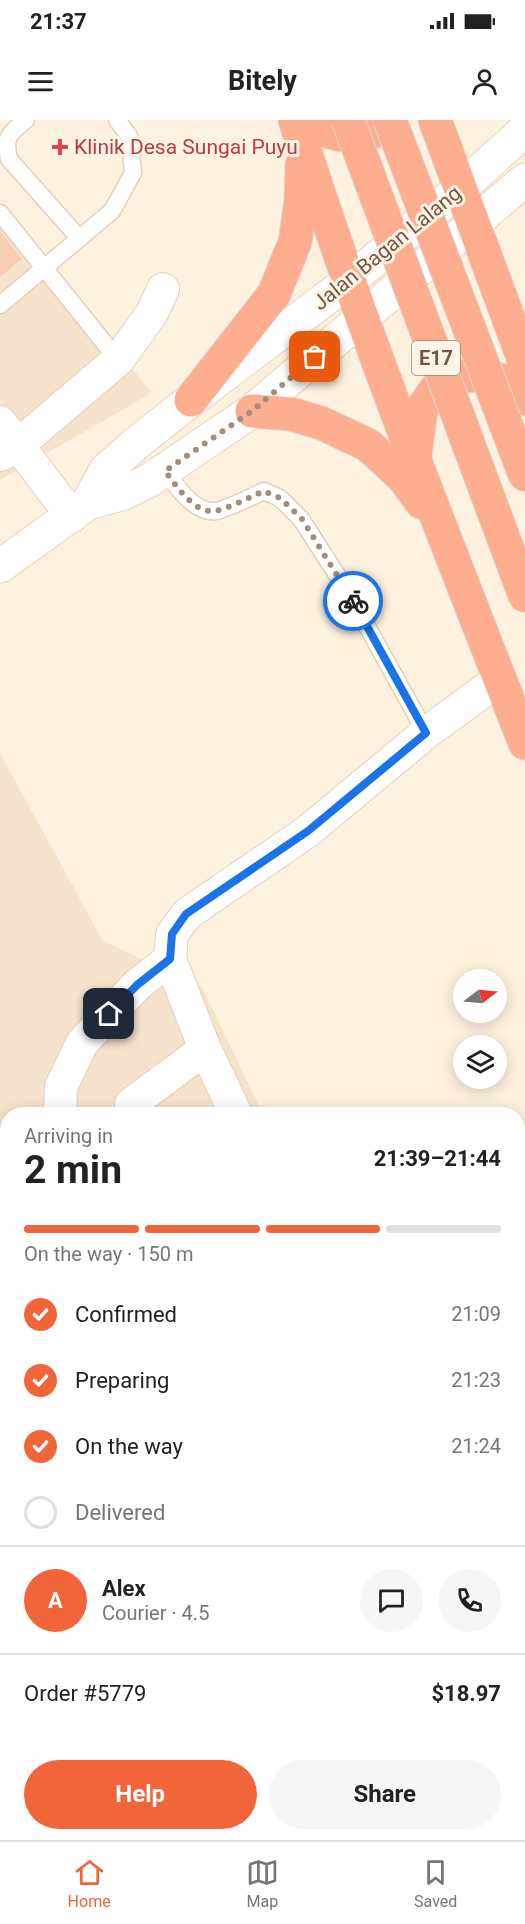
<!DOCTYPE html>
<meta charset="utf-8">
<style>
:root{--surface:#fff;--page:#f6f6f6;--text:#222;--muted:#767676;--line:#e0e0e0;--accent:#f2643a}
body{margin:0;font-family:Roboto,sans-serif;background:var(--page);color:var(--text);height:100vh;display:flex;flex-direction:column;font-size:22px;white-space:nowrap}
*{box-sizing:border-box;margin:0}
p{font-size:20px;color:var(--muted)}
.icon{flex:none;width:33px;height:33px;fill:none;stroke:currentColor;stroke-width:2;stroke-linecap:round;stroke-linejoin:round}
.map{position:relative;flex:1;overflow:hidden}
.panel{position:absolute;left:0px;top:987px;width:525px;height:734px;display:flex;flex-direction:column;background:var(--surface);border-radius:24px 24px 0 0;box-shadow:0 3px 15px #0003}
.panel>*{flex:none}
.needle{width:39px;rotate:74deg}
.tools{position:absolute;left:453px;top:849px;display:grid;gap:12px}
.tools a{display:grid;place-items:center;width:54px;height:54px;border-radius:50%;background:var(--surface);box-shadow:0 3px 15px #0003;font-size:30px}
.pin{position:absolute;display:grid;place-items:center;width:51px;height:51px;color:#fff;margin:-26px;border-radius:12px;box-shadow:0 3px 9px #0006}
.courier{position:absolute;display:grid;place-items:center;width:60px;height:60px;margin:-30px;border:4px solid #1a73e8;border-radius:50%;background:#fff;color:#222;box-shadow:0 2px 8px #0007}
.summary em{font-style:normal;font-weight:700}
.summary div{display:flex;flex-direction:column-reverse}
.summary{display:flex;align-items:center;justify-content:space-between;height:102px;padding:0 24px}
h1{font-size:39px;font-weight:700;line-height:45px}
.bar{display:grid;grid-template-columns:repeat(4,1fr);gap:9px 6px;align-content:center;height:72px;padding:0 24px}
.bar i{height:8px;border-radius:4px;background:var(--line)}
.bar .current{background:var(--accent)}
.bar p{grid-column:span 4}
.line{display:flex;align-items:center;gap:15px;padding:0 24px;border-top:2px solid var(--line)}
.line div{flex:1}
.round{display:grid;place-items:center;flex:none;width:63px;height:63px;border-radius:32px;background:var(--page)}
ol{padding:0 24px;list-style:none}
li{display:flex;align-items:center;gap:18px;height:66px}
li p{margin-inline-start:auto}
li .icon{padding:6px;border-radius:50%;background:var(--accent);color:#fff;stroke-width:4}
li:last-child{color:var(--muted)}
li i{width:33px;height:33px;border:3px solid var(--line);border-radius:50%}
.action{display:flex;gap:12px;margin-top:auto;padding:12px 24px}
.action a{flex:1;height:69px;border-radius:36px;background:var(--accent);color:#fff;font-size:24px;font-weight:700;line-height:69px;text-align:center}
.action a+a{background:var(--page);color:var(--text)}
.status{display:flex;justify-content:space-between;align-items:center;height:42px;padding:0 30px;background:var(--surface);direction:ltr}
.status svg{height:16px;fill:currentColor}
header{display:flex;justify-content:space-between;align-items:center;height:78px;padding:0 24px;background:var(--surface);font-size:27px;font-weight:700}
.tabs{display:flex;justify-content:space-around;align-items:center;height:84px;border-top:2px solid var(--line);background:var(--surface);font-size:16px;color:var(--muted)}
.tabs a{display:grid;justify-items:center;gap:3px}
.tabs .current{color:var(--accent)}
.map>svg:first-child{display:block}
</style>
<div class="status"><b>21:37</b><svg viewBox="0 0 49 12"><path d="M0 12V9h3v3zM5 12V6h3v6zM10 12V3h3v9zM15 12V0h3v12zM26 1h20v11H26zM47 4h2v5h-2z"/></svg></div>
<header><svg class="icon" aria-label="menu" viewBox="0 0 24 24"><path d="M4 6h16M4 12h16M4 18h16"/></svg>Bitely<svg class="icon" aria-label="person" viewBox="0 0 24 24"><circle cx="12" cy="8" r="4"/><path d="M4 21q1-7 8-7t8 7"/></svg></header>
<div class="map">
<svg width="525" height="1720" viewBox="0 0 525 1720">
<rect width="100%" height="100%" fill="#fef2df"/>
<!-- residential -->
<path fill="#f6e3cc" d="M0 86 152 273 0 360Z
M0 633 103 821 202 867 263 994H8V1713H518V1450L525 1446V1720H0Z"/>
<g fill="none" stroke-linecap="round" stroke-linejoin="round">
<!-- stream -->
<path stroke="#98d0db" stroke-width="8" d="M518 1446 525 1439
M119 1720 132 1713"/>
</g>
<!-- building -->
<path fill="#f5ceb4" d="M0 111 22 139 0 157Z"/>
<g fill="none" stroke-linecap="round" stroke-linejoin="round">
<!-- lane casing -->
<g stroke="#e4cfbd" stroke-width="19">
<path id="lane" d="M26 0C9 14 4 16 9 39L79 118
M0 93 118 240
M0 185 112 91 133 53 129 16 117 0
M165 351C176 365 194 394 216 391 228 389 252 376 264 371L280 378 301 399 348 472 426 613"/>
</g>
<!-- street casing -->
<g stroke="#e4cfbd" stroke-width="34">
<path id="street" d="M0 302 72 396
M0 335 18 325 118 240 152 193 163 169
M131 984 205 929
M60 994 61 967 82 923 137 865 170 839
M236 994 205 929 170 839 172 814 187 794 308 711 426 613 500 559
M0 1100 8 1096
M0 1520 8 1525
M500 1713 503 1720
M160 1720 170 1713
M320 1720 330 1713"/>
</g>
<!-- secondary casing -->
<g stroke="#ead0ba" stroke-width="35">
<path id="secondary" d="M88 383 106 350 139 321 191 280 349 161 460 69 525 10
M0 446 88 383 124 373 150 360 252 291 525 60"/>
</g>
<!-- highway casing -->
<g stroke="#ded6d2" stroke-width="35">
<path id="highway" d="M295 0C362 211 444 417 525 623
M310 0C325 15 352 20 373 12 378 10 384 4 388 0
M435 0 525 243
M191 280 274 174 295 122 301 81 302 45
M252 291 291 294 321 303 368 325 403 357 421 382
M415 335 421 290 437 268 463 256 483 255 508 262 525 279"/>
</g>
<!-- lane -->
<use href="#lane" stroke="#fff" stroke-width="16"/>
<!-- street -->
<use href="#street" stroke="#fff" stroke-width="32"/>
<!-- secondary -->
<use href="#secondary" stroke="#fff" stroke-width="33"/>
<!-- highway -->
<use href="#highway" stroke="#fdad90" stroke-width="33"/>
<!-- highway-bridge casing -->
<g stroke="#ded6d2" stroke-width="35" stroke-linecap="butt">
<path id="highway-bridge" d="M348 0 525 476
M390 0 525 355"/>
</g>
<!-- highway-bridge -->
<use href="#highway-bridge" stroke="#fdad90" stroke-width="33"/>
</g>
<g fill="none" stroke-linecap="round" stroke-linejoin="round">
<!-- done -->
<path stroke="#a58d7b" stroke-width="6" stroke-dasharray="0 10.8" d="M315 237 252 291 165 351C176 365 194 394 215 391 228 389 252 376 264 371L280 378 302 399 353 481"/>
<!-- route -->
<path stroke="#1a73e8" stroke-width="8" d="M109 894 137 865 170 839 172 814 186 794 308 711 426 613 353 481"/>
</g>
<!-- markers -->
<path fill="#e0444e" stroke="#fff5e6" stroke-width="2" d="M57 18h6v6h6v6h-6v6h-6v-6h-6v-6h6z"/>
<g text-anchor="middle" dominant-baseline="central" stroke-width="6" stroke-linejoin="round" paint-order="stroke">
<!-- shield labels -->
<rect fill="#fff5e6" stroke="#9e8675" stroke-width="1.5" x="412" y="221" width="48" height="34" rx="4.5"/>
<g font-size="20" font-weight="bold" fill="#755645">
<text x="436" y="238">E17</text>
</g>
<!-- health labels -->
<g font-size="21" fill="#be3a42" stroke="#fff5e6" text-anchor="start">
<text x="74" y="27">Klinik Desa Sungai Puyu</text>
</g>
<!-- street labels -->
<g font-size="21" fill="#755645" stroke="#fff5e6">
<text transform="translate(387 128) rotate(-39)">Jalan Bagan Lalang</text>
</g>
</g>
</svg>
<div class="tools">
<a><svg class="needle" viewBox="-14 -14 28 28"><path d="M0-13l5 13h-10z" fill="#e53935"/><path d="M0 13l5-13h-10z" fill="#767676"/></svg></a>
<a><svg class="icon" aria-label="layers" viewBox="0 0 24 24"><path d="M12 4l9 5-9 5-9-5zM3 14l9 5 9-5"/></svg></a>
</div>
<div class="pin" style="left:315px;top:237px;background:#ea580c"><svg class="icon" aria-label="bag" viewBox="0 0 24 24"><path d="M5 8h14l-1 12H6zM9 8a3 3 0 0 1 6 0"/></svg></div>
<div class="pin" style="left:109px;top:894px;background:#1f2937"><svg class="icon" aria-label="home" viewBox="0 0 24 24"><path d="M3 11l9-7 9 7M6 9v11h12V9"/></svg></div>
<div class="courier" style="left:353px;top:481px"><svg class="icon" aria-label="bike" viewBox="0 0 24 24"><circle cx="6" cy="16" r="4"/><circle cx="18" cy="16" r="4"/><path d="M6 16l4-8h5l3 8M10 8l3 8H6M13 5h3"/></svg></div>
<section class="panel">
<div class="summary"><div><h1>2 min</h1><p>Arriving in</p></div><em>21:39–21:44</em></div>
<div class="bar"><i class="current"></i><i class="current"></i><i class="current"></i><i></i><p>On the way · 150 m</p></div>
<ol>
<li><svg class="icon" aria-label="check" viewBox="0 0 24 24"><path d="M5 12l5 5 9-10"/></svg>Confirmed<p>21:09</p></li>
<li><svg class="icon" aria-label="check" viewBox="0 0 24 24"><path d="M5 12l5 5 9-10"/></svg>Preparing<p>21:23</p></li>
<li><svg class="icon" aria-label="check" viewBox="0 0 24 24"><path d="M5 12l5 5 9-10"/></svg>On the way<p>21:24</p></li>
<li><i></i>Delivered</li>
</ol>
<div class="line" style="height:108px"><b class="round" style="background:var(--accent);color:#fff">A</b><div><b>Alex</b><p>Courier · 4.5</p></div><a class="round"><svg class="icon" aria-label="chat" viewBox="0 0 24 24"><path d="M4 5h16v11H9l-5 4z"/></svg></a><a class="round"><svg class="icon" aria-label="phone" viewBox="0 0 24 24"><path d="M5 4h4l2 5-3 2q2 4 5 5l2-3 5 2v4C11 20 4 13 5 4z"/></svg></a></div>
<div class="line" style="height:78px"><div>Order #5779</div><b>$18.97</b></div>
<div class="action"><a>Help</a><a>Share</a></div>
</section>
</div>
<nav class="tabs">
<a class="current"><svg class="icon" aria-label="home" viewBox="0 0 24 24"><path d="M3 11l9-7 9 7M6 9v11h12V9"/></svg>Home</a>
<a><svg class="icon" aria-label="map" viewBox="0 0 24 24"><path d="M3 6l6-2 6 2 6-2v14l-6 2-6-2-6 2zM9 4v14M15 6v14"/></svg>Map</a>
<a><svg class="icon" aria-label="saved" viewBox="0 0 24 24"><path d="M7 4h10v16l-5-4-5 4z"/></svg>Saved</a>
</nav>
